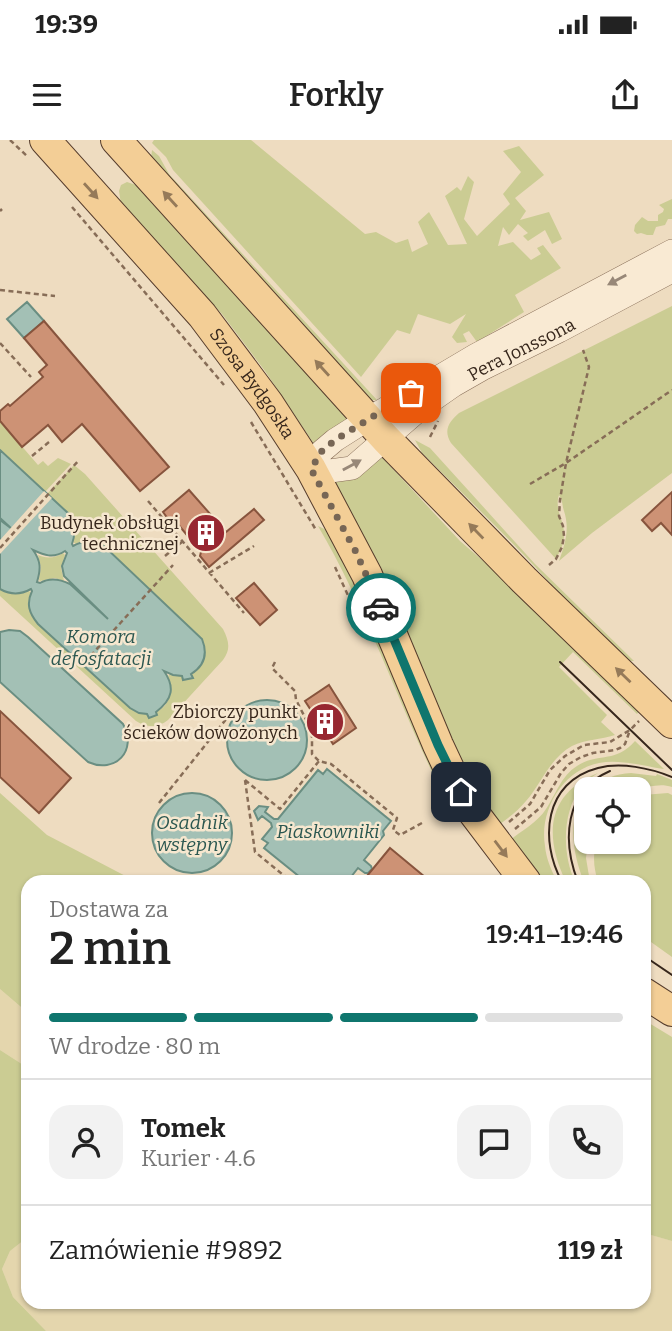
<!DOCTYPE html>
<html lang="pl">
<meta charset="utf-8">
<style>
:root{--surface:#fff;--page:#f2f2f2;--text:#222;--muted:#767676;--line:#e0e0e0;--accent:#0f766e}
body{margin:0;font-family:Bitter,serif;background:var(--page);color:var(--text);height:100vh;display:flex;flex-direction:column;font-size:26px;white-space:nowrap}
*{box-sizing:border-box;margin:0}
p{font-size:23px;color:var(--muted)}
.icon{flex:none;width:38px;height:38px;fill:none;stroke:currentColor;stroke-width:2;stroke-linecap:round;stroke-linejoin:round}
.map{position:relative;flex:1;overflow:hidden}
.details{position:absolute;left:21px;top:735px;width:630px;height:434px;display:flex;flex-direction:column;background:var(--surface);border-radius:21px;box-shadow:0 2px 5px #0004}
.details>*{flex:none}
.fabs{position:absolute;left:574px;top:637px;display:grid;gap:14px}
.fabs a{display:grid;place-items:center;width:77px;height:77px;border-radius:14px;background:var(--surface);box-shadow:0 2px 5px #0004;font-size:35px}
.pin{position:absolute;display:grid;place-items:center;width:60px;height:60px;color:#fff;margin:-30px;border-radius:14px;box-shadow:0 4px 10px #0006}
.courier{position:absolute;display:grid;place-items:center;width:70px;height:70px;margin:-35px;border:5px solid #0f766e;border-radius:50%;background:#fff;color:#222;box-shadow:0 2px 9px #0007}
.head em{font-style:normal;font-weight:600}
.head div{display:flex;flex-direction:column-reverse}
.head{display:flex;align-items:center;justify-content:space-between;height:119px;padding:0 28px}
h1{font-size:46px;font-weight:600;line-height:52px}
.bar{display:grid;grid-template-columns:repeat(4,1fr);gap:10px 7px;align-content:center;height:84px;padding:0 28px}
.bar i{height:9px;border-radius:5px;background:var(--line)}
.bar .selected{background:var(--accent)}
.bar p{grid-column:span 4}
.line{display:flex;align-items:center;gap:18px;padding:0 28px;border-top:2px solid var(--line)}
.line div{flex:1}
.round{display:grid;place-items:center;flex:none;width:74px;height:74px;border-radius:21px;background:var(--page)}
.status{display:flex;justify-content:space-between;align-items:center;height:49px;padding:0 35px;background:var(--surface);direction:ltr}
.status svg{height:19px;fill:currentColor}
header{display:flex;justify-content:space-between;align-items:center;height:91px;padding:0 28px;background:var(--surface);font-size:32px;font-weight:600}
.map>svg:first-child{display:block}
</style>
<div class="status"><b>19:39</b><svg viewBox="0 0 49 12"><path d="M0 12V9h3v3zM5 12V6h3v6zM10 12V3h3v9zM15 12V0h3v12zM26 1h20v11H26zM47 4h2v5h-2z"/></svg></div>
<header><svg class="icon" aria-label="menu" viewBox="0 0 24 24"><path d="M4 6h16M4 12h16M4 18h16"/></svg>Forkly<svg class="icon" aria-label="share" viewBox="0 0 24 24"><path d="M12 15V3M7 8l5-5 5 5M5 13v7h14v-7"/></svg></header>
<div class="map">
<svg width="672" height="1191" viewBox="0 0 672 1191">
<rect width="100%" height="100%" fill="#eedcc0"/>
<!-- farmland -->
<path fill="#e4d6ad" d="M0 849 28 873V928L0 910Z
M28 1088V1162H644V1093L672 1101V1191H46L13 1157 2 1129 10 1111 24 1100Z"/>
<!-- green -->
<path fill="#cbcc93" d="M154 0H251L365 94 376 92 396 103 408 99 412 112 428 104 418 82 429 72 448 105 467 104 445 56 457 47 461 51 468 36 474 42 464 79 477 96 510 64 503 54 521 32 503 11 519 6 544 35 515 58 526 71 520 80 549 72 562 99 552 104 545 90 528 101 523 96 528 93 518 84 509 95 503 87 498 106 513 102 531 120 541 114 537 108 543 105 561 128 515 155 524 172 477 202 469 191 463 194 467 202 457 203 452 197 466 174 450 184 418 174 410 194 397 190 361 237 173 30 166 17 152 3Z
M152 10 159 16 169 34 377 260H366L151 18Z
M127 42 142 47 354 277 316 307 265 231 222 174 192 143 121 64 119 51 121 45Z
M672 59V79H668L665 85 656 87 653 95H647L641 93 637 94 634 91 635 85 642 77 648 81H658V75L663 72 664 69 659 65Z
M672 166V333L592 393 559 421C565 404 570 389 564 371 562 365 563 361 559 355 554 371 565 380 564 396 564 404 560 411 556 419L451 303C443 290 449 282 459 273Z
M0 281 38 325 43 321 48 326 58 318 71 324 45 352 0 310Z
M415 300 430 308 535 424 634 521C619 522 598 497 588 486 537 425 479 370 422 313Z
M379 314 460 401 517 450 641 569 637 574 573 512 559 527 607 575 601 582 615 595C601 600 586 599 572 606 549 619 542 643 526 661 517 672 507 679 496 687L472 648 327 339Z
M74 325 85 334 223 489C229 501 231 509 223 520L168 580C158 588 147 588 136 581L0 456V449C9 454 19 454 28 450L31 453 30 457 35 480 134 571C140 571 151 573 157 571 171 566 172 548 168 536L170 534 192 537 191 534 205 518 204 503 79 402 76 404 73 402C79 379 62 367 47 354Z
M318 386 333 393 451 654 443 655C399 566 368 471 318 386Z
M63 413 65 415 61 428 64 441 55 438 40 441 39 440 41 427 38 415C46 419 56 418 63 413Z
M635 601 664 629C643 626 620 619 599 623 563 630 539 670 545 706 546 719 552 731 557 742H543L509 701C521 691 538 682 546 669 556 654 561 636 577 626 598 612 615 624 635 601Z
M598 633C592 637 586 641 581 647 562 673 562 713 575 742H566C544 696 546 654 598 633Z
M631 633 656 636 657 634 672 640V647C660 643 649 647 637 649 622 651 605 649 590 649 603 639 615 634 631 633Z
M0 653 47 695 137 742H28V873L0 849Z
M586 653V702H588L586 718 590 742H584C573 715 566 678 586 653Z
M668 653 672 655V817L644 797V742H598C594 728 592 716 597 702H639V657L643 655Z
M644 880 672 897V1101L644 1093Z
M0 910 28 928V1088L24 1100 10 1111 2 1129 13 1157 46 1191H0Z"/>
<!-- water -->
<path fill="#a3c0b5" stroke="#6a8e82" stroke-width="2" fill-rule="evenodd" d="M27 162 44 181 24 198 7 179Z
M0 310 69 374C75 384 76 393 72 404L73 406C84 400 93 401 104 406L202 499C208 514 204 526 191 534L193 538 183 540 182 536 173 535 164 531C175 547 173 559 156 572L157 575 149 578 147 574 139 573 130 568 38 484C29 473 26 464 32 451L31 449C20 455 11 455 0 449V380L12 389 0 378ZM33 410C44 415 53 419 65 411L67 413 62 426 64 436 108 479 70 444C60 439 50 437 40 443L37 442C41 429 41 421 33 410Z
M9 490 20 491 28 497 123 584C138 611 115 634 88 622L0 542V492Z
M227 600a40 40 0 1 1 80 0a40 40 0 1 1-80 0Z
M327 629 391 681 383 691 384 695 364 720 371 726 372 729 368 733H365L358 728 347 742H306L264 708 268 703 262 699 272 687 271 683 262 676 258 680 254 671 259 666 268 667 265 672 274 679H278L318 630 323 634Z
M152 693a40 40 0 1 1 80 0a40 40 0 1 1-80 0Z"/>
<!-- pier -->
<path fill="#eedcc0" d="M44 351 52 358 0 414V400Z"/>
<!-- building -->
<path fill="#cd9275" stroke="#87543d" stroke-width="2" d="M44 181 169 327 140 351 82 284 62 302 48 285 22 307 0 281V271L8 264 10 266 43 237 39 232 47 225 24 198Z
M189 350 226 392 254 369 264 380 209 427 200 416 201 412 177 383H171L163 372Z
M672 352V395L661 383 652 391 642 380Z
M254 443 277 470 260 485 236 458Z
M329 545 356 588 333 604 305 561Z
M0 571 71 638 39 673 0 637Z
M390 708 431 742H362Z"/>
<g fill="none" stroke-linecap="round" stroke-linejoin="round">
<!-- minor casing -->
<g stroke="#876d57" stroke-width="24">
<g id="minor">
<path id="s1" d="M672 111 476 215 368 279 335 300 322 311 311 329 330 331 352 328 421 268 454 245 482 229 559 191 672 131"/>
</g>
</g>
<!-- major casing -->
<g stroke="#553c2c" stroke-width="32">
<g id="major">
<path id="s2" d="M45 0 202 175 268 263 311 329 367 435 438 605 452 635 470 668 526 742"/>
<path d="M116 0 386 299 524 440 672 583"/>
<path d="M644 853 672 871"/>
</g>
</g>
<!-- path -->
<path stroke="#876d57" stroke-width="2.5" stroke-dasharray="5 3.5" stroke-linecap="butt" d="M10 0 28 17
M72 67 224 245
M0 71 2 69
M0 150 55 156
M0 203 31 237
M251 282 316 390
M430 297 438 281
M32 316 49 302
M530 344 566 323 672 250
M148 361 244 473
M0 408 79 320
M165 416 183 401
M549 425 556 419 562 407 564 396 563 386 559 376 560 360 566 323 589 227 583 210
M335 427 357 475
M209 433 254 406
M85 522 173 425
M275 522 272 528 295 551 296 560 312 591V614L319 621 331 624 397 678 393 690 400 695 422 683
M245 640 255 712 292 742
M245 640 280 669 319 621
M159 663 231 573
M509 682 530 664 550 630 565 616 584 605 610 602 630 590 639 581
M515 689 541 667 561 633 569 624 581 617 593 613 615 610 620 608 625 604 630 590"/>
<!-- minor -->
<use href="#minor" stroke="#f9ead3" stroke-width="23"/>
<!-- major -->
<use href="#major" stroke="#f3ce96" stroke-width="30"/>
<!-- tram -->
<path stroke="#37271c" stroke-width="2" d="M560 522 672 630
M562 742C539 700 544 642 598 628 621 622 650 628 672 637
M578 742C562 701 564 651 610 631
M644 816 672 835"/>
</g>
<!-- one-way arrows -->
<defs><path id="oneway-solid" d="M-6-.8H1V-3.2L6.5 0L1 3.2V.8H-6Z" transform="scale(1.75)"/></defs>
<g fill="#957a59">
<use href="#oneway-solid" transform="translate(91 51) rotate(48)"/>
<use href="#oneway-solid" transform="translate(170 59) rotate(-132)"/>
<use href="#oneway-solid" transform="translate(322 228) rotate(-132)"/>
<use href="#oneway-solid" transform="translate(476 391) rotate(-134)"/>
<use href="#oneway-solid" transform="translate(623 535) rotate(-136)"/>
<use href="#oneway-solid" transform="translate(501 709) rotate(53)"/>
</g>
<g fill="#988878">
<use href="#oneway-solid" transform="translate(617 140) rotate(152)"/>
<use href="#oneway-solid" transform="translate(352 325) rotate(-29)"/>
</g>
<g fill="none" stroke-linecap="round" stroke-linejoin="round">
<!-- done -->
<path stroke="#765" stroke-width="7" stroke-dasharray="0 12.6" d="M381 468 356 412 311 329 322 311 335 300 411 253"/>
<!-- route -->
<path stroke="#0f766e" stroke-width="9" d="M381 468 438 605 461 652"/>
</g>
<!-- icons -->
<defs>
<g id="building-disc" transform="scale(2.0125)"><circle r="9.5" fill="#972731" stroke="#f6e7cf"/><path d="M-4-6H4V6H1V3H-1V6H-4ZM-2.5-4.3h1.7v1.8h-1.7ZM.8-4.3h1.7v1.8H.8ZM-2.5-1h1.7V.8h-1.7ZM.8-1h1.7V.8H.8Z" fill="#fff"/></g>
</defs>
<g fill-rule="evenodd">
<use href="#building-disc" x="206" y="393"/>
<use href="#building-disc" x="325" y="582"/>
</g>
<g text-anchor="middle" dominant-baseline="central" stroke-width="5" stroke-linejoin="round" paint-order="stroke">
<!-- street labels -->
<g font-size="18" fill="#37271c" stroke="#f6e7cf">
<text stroke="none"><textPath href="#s1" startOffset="674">Pera Jonssona</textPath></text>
<text stroke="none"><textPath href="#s2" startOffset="320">Szosa Bydgoska</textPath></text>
</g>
<!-- poi labels -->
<g font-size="18" fill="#37271c" stroke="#f6e7cf" text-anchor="end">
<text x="179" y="383">Budynek obsługi<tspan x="179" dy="21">technicznej</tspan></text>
<text x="298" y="572">Zbiorczy punkt<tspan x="298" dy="21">ścieków dowożonych</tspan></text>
</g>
<!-- water labels -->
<g font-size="19" font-style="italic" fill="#2b5750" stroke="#f6e7cf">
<text x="101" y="496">Komora<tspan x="101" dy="22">defosfatacji</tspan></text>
<text x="192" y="682">Osadnik<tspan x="192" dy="22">wstępny</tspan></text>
<text x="328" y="691">Piaskowniki</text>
</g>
</g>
</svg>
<div class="fabs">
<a><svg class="icon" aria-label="locate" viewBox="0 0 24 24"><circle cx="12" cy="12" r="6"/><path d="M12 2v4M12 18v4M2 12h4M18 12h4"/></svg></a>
</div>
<div class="pin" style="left:411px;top:253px;background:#ea580c"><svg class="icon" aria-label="bag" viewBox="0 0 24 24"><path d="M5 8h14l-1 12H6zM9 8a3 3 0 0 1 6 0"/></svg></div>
<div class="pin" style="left:461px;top:652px;background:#1f2937"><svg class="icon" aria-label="home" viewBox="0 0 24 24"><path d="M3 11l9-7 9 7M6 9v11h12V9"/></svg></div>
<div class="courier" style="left:381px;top:468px"><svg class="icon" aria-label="car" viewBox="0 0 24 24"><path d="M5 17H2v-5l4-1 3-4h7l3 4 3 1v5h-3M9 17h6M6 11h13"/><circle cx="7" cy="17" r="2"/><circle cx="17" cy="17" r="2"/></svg></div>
<section class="details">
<div class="head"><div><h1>2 min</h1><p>Dostawa za</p></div><em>19:41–19:46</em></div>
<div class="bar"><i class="selected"></i><i class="selected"></i><i class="selected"></i><i></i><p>W drodze · 80 m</p></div>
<div class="line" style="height:126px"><a class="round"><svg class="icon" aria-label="person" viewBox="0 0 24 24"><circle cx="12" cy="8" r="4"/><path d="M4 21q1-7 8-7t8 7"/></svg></a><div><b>Tomek</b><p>Kurier · 4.6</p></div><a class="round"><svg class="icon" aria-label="chat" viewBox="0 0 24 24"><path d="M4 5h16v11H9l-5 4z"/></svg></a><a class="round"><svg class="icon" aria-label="phone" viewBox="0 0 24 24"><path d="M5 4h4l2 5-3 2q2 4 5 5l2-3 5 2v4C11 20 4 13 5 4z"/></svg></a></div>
<div class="line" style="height:91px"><div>Zamówienie #9892</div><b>119 zł</b></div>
</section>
</div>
